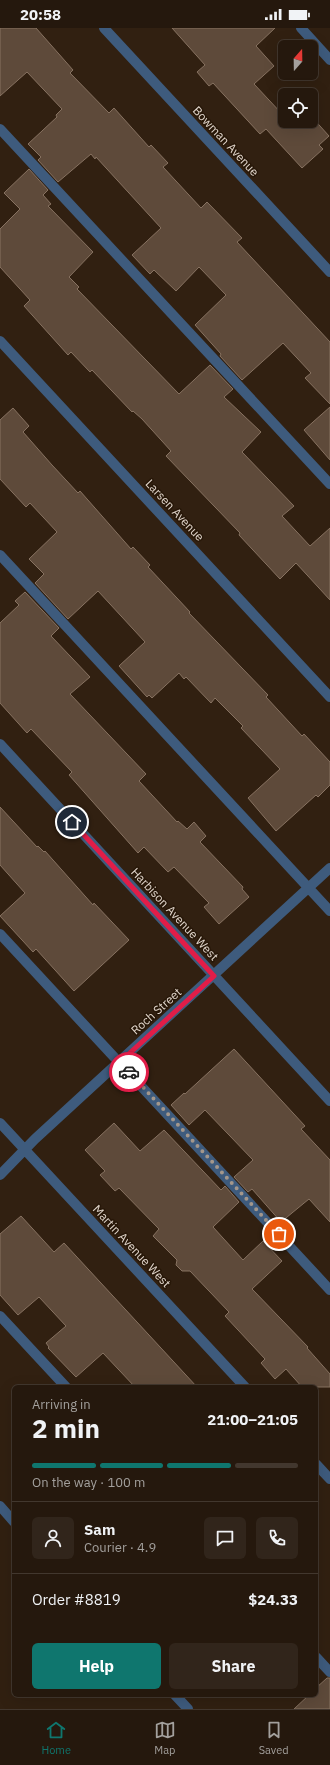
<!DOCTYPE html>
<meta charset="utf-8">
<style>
:root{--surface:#25180d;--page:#31251b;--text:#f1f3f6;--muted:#a3a09d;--line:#42372e;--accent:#0f766e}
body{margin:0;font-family:"IBM Plex Sans",sans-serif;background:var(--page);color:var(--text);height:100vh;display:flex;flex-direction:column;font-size:15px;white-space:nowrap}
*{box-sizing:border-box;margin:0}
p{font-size:13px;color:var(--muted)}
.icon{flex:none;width:22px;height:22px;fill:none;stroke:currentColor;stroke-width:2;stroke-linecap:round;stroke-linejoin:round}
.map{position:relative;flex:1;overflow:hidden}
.details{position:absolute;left:12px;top:1357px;width:306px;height:312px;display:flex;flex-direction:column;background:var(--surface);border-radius:6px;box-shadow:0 4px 16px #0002,0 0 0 1px var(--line)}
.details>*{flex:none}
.needle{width:26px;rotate:20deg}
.buttons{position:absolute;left:278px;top:12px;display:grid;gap:8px}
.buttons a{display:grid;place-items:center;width:40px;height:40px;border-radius:6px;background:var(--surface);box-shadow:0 4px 16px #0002,0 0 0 1px var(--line);font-size:20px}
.pin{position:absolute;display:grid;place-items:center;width:34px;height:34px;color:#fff;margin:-17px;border:2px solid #fff;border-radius:50%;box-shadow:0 1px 4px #0007}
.courier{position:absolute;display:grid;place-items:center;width:40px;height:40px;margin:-20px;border:3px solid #e11d48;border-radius:50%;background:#fff;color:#222;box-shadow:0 1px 5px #0007}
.head em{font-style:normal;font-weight:800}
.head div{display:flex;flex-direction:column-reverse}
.head{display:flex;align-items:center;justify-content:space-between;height:68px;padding:0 20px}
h1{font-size:26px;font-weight:800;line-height:30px}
.bar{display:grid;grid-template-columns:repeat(4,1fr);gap:6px 4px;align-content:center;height:48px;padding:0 20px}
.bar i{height:5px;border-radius:3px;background:var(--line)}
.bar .selected{background:var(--accent)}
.bar p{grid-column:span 4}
.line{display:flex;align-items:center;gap:10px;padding:0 20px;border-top:1px solid var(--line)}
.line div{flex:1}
.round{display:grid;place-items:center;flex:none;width:42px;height:42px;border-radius:6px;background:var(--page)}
.primary-button{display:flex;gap:8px;margin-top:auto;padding:8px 20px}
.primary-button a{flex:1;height:46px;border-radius:6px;background:var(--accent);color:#fff;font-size:16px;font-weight:800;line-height:46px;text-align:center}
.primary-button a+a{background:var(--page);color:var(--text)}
.status{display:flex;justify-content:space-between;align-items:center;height:28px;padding:0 20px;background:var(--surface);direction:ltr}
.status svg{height:11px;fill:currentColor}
.dock{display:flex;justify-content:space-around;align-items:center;height:56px;border-top:1px solid var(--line);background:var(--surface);font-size:11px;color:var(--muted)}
.dock a{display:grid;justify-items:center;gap:2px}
.dock .selected{color:var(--accent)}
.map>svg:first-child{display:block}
</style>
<div class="status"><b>20:58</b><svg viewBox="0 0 49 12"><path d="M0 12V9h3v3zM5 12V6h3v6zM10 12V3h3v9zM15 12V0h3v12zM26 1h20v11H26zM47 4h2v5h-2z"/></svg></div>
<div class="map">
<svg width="330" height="1681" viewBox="0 0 330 1681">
<rect width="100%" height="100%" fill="#312011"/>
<!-- building -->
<path fill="#5e4a3a" stroke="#877261" d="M0 0H36L73 42 70 45 109 85 114 80 149 119 151 117 168 135 163 139 201 180 207 174 242 210 237 214 330 314V376L305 350 311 345 283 315 242 352 220 328 221 326 195 297 226 267 199 239 176 263 154 242 150 246 132 227 161 200 96 129 95 131 91 126 58 154 38 132 41 129 28 116 57 89 56 87 62 81 27 44 0 68Z
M172 0H275L256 18 274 38 254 56 283 87 285 85V93H311V88L329 108 319 117 323 121 302 140 266 101 260 106 213 55 209 58 197 44 205 37Z
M29 141 48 162 43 167 51 176 48 178 93 224 69 249 79 259 77 261 179 366 210 337 233 361 224 369 261 404 242 424 294 478 282 488 310 518 330 500V572L296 535 280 551 239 507 240 505 166 428 171 423 142 391 133 383 132 384 92 342 90 344 71 324 68 327 24 278 30 272 0 239V201L20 181 4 165Z
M330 379V432L304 402Z
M13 380 29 398 23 404 52 437 78 465 80 463 131 521 133 519 150 537 148 539 190 584 189 585 268 667 266 669 302 708 304 706 330 734V757L318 769 316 767 276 803 248 770 280 741 241 700 243 698 215 670 211 675 186 649 184 651 179 645 152 670 149 667 147 669 119 638 145 614 98 563 68 591 35 555 44 546 29 531 57 504 30 475 26 479 0 451V392Z
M25 564 59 600 51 608 90 649 70 666 146 746 139 753 177 794 178 793 187 801 194 794 206 808 200 814 243 859 242 861 249 869 219 896 204 879 209 875 174 839 168 844 144 819 138 825 69 747 72 744 31 701 27 705 0 675V595L19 577 15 573Z
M0 779 37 819 38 818 44 824 45 823 93 877 94 875 129 912 74 963 36 921 33 924 0 888 25 865 0 837Z
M234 1021 305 1098 301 1101 330 1132V1194L309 1171 281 1194 252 1161 248 1164 234 1149 253 1132 205 1082 189 1097 171 1077 184 1065 185 1066Z
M114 1095 140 1123 164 1102 221 1162 225 1158 239 1174 213 1199 243 1232 263 1213 282 1233 252 1261 308 1319 307 1320 330 1346V1359H302L286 1341 275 1351 261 1335 265 1331 225 1288 229 1284 190 1243H182L176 1237 177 1232 153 1208 159 1201 119 1160 115 1163 100 1147 105 1143 85 1122Z
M21 1188 54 1224 64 1215 197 1359H135L103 1325 76 1349 48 1320 49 1319 46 1315 66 1298 39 1269 18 1287 0 1267V1206Z
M327 1650H330V1681H294L309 1667H316V1660Z"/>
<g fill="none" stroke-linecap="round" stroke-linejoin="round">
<!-- minor -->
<path stroke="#3e5b7d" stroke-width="10" d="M104 0 330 244
M301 0 330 32
M0 101 330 456
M0 313 330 669
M0 527 330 883
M0 716 330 1073
M0 906 330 1262
M0 1095 245 1359
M0 1147 35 1111 330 840
M0 1288 66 1359
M316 1436 330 1451
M0 1478 14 1494
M316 1629 330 1644
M175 1667 188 1681"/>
</g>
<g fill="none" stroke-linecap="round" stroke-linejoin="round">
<!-- done -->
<path stroke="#a4978b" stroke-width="4" stroke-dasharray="0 7.2" d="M129 1044 279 1206"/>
<!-- route -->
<path stroke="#e11d48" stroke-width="5" d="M72 794 214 948 120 1034 129 1044"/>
</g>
<g text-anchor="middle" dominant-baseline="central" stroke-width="3" stroke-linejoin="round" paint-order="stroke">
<!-- street labels -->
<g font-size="12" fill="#e2d7cd" stroke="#271708">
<text transform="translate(226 113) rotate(47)">Bowman Avenue</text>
<text transform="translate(175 482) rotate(47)">Larsen Avenue</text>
<text transform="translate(175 886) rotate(47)">Harbison Avenue West</text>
<text transform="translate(156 983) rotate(-42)">Roch Street</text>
<text transform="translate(132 1218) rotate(47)">Martin Avenue West</text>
</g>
</g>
</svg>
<div class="buttons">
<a><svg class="needle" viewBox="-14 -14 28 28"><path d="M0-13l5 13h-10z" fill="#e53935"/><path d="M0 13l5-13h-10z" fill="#a3a09d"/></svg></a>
<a><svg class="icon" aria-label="locate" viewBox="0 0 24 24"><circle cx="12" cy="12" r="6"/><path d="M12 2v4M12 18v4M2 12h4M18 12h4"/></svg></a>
</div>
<div class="pin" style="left:279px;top:1206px;background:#ea580c"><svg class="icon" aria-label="bag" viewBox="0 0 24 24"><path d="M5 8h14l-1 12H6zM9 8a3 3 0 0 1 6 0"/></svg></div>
<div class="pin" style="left:72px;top:794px;background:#1f2937"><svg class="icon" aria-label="home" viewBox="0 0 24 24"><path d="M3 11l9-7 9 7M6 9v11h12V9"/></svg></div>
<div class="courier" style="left:129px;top:1044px"><svg class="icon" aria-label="car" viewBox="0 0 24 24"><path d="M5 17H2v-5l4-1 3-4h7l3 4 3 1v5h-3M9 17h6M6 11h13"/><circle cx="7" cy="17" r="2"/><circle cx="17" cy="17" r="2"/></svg></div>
<section class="details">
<div class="head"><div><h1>2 min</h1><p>Arriving in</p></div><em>21:00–21:05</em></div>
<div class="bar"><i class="selected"></i><i class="selected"></i><i class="selected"></i><i></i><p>On the way · 100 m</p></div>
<div class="line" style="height:72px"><a class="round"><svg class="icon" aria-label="person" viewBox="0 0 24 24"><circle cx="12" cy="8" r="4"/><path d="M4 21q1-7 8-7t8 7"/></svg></a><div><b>Sam</b><p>Courier · 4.9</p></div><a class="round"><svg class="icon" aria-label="chat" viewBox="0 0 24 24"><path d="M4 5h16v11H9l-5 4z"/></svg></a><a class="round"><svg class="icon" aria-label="phone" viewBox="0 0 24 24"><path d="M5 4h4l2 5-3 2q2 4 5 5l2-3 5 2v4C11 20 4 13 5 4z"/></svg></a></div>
<div class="line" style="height:52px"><div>Order #8819</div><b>$24.33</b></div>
<div class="primary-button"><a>Help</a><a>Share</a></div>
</section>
</div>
<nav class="dock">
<a class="selected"><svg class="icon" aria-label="home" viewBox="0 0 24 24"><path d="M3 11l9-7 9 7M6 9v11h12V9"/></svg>Home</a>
<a><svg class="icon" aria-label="map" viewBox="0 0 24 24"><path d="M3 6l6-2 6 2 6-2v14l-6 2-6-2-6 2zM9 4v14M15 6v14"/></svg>Map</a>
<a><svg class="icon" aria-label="saved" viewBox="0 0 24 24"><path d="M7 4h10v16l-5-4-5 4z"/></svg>Saved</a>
</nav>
